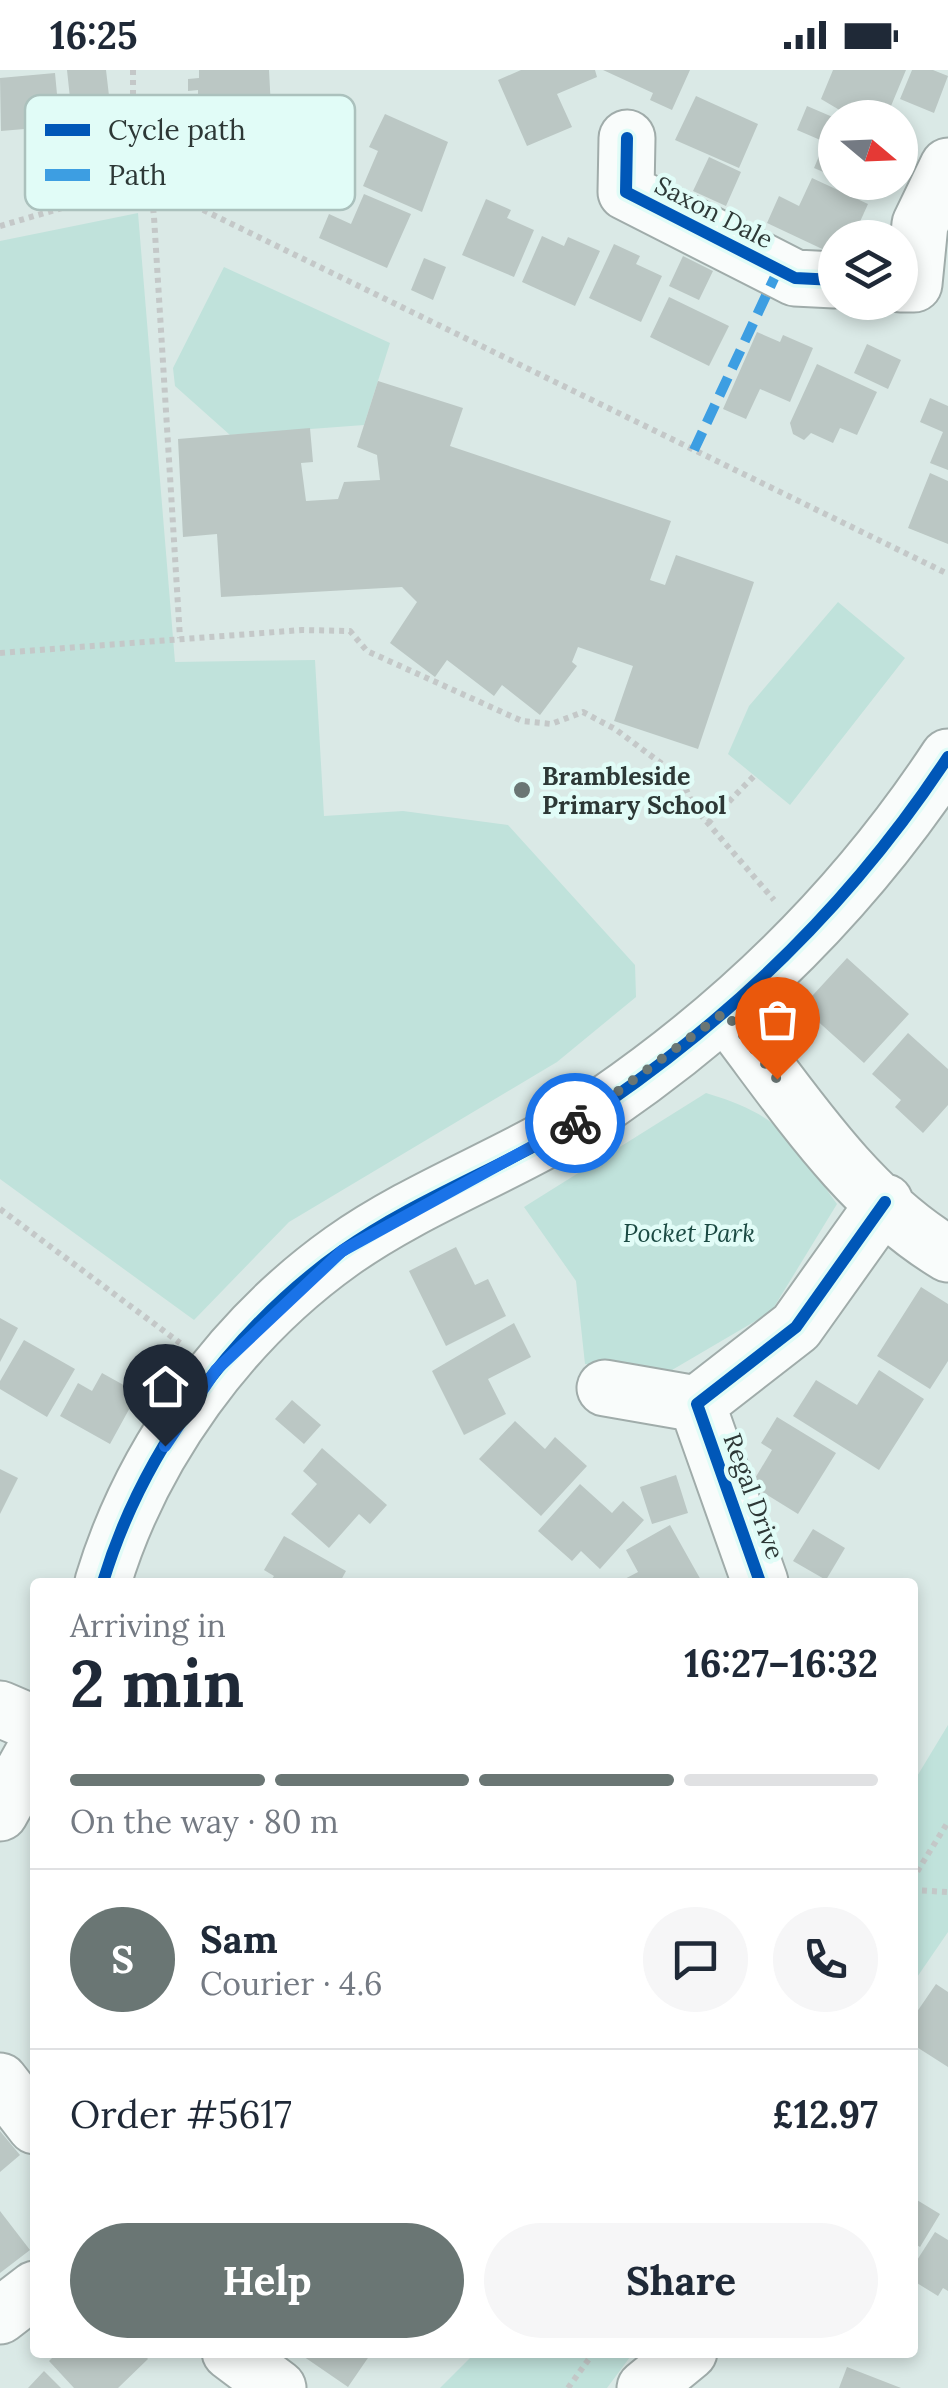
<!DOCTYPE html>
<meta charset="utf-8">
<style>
:root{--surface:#fff;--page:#f6f6f7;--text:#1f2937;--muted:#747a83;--line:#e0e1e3;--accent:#6a7674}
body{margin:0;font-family:Lora,serif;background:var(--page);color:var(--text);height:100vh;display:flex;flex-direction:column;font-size:38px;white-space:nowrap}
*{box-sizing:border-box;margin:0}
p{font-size:32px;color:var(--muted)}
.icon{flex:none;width:55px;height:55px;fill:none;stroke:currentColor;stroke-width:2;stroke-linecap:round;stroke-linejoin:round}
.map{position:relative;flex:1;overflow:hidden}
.details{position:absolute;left:30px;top:1508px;width:888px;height:780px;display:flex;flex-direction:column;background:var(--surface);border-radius:10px;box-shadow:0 5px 15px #0003}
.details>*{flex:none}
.needle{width:65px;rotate:109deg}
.fabs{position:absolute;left:818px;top:30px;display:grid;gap:20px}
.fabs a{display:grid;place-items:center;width:100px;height:100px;border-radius:50%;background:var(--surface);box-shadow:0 5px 15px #0003;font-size:50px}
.pin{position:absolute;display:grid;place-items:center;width:85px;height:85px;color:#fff;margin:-102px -42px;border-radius:50% 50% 50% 0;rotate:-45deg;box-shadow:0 0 10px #0007}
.pin .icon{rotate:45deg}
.courier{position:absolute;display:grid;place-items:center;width:100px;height:100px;margin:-50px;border:8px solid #1a73e8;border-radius:50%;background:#fff;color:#222;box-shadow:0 2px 12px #0007}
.summary em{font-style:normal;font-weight:800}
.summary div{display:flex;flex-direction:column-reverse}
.summary{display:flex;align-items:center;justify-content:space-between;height:170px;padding:0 40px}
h1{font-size:65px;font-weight:800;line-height:75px}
.bar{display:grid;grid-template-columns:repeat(4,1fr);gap:15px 10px;align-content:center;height:120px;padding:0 40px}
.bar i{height:12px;border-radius:8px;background:var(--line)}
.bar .on{background:var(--accent)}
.bar p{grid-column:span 4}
.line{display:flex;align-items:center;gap:25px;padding:0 40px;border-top:2px solid var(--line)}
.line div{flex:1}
.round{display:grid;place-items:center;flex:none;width:105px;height:105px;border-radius:52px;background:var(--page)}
.cta{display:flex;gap:20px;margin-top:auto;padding:20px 40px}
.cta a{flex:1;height:115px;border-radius:60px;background:var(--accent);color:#fff;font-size:40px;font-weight:800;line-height:115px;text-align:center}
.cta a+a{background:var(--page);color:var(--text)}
.status{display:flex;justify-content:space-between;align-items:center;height:70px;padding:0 50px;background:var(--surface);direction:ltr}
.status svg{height:28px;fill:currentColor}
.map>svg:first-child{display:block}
</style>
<div class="status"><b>16:25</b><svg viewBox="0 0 49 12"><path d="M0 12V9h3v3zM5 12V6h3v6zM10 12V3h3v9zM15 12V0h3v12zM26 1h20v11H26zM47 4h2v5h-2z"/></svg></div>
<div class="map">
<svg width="948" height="2318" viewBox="0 0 948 2318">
<rect width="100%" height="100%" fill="#dae9e6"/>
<!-- green -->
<path fill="#c0e2db" d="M138 143 175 592 315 590 324 746 403 741 508 755 635 895 636 927 557 992 289 1152 194 1250 0 1109V171Z
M224 197 390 273 364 355 230 365 175 316 173 298Z
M838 532 905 588 790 735 728 684 749 636Z
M706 1023C786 1047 791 1070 837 1134L771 1242 672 1300 585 1294 576 1211 524 1137Z
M948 1655V1862L913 1913V1713Z
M475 2283V2282L633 2283 607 2318H440Z"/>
<!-- building -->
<path fill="#bbc7c4" d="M67 0H106L111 43 72 47Z
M199 0H269L271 38 254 45 198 46V20L188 21V9L199 8Z
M521 0H595L597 7 557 24 572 57 527 76 498 10Z
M603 0H690L672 40 650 30 653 23Z
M833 0H906L886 48H853L821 29Z
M912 0H933L948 6 934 43 900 29Z
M55 3 60 56 1 61 0 8Z
M696 26 758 54 739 98 675 70Z
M807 36 835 48V107L814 98 825 72 797 60Z
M385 44 448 72 422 142 363 116 378 81 369 77Z
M709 87 741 102 726 136 693 121Z
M812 108 868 134 854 165 847 162 844 168H835V185L767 153 779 126 799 136Z
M364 124 411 144 387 198 319 168 329 144 351 154Z
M486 129 511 140 507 148 534 160 514 207 462 185Z
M542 166 564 176 568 167 600 181 575 236 522 212Z
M614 174 640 186 636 194 662 206 641 252 589 228Z
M683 186 713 201 699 230 669 216Z
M424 188 446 197 433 230 411 220Z
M669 227 729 256 709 296 650 267Z
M757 262 780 272 783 265 813 278 790 332 760 319 746 349 723 339Z
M867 274 901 290 888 319 854 303Z
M817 294 877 322 857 365 840 358 833 373 811 363 804 370 793 364 790 353Z
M378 311 463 338 450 376 671 451 650 510 665 515 676 485 754 512 698 679 614 651 633 596 578 577 572 592 577 596 540 645 502 615 494 626 447 590 435 607 390 573 417 532 402 517 221 527 217 464 183 467 178 369 310 358 313 392 301 393 306 431 338 429 344 412 380 410 377 385 357 377Z
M930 328 948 336V400L930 393 943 362 920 352Z
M930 403 948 411V474L908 458Z
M847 888 909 944 864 993 802 937Z
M908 963 948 999V1035L923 1063 895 1037 901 1030 872 1004Z
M456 1177 475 1215 488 1209 506 1246 446 1276 409 1201Z
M921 1217 948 1234V1291L930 1319 877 1286Z
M0 1248 18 1258 0 1292Z
M514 1253 531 1287 488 1309 506 1344 464 1365 432 1301Z
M24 1270 75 1299 47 1347 0 1319V1311Z
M879 1300 924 1329 879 1400 793 1346 816 1310 857 1335Z
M102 1303 138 1323 110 1374 60 1346 78 1313 92 1321Z
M292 1330 321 1355 304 1374 275 1349Z
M777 1347 836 1383 798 1444 751 1415 772 1380 761 1373Z
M515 1351 545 1379 555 1367 587 1396 541 1446 479 1389Z
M322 1378 387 1435 370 1454 359 1444 329 1478 291 1444 317 1414 303 1401Z
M0 1399 18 1408 0 1444Z
M676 1405 688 1443 652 1454 640 1417Z
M580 1414 612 1443 623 1431 644 1450 600 1499 581 1481 572 1491 538 1461Z
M670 1455 702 1512H619L638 1502 626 1480Z
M813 1459 845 1478 826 1510 793 1491Z
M284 1466 346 1501 340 1512H270L274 1506 264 1500Z
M936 1914 948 1922V1997L912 1974V1949Z
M0 2061 20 2085 0 2102Z
M912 2127 940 2144 920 2177 912 2172Z
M0 2141 30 2180 0 2203Z
M935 2162 948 2170V2221L943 2218 938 2226 912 2210V2198Z
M58 2282H142L148 2289 118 2318H74L49 2291Z
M297 2282H372L348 2317Z
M847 2297 901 2318H839Z
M44 2301 61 2318H28Z"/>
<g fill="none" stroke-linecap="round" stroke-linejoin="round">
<!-- minor casing -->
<g stroke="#a0acaa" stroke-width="59">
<path id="minor" d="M627 68 626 122 795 208 835 210
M900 214H914L920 154 948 96
M725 942C790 1026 855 1129 948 1184
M605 1318 697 1334
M103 1512C142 1383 231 1260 342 1181 424 1123 522 1091 605 1034 740 941 858 824 948 687
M760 1512 697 1334 796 1257 885 1132
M0 1639 35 1654
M0 1743 35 1680
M0 2011 35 2056
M0 2246 35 2219
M230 2282 278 2318
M645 2318 689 2282"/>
</g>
<!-- path -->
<path stroke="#c4c8c8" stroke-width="6" stroke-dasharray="5 5" stroke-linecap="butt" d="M133 0V27L148 90 154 147 180 568
M0 156 117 122 195 136 948 504
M0 583 302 560 350 561 367 581 522 651 551 654 583 642 615 659 681 708 694 737 774 830
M708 753 754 706
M0 1139 180 1273
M912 1810 948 1752
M912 1820 948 1822
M568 2318 594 2282"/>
<!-- minor -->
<use href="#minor" stroke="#f9fcfb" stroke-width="55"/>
<!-- quiet -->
<path stroke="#3d9ee2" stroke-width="10" stroke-dasharray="20 10" stroke-linecap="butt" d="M694 380 778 200"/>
<!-- cycleway casing -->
<g stroke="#e1fcf7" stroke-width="19">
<path id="cycleway" d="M627 68 626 122 795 208 835 210
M103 1512C142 1383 231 1260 342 1181 424 1123 522 1091 605 1034 740 941 858 824 948 687
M760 1512 697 1334 796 1257 885 1132"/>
</g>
<!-- cycleway -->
<use href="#cycleway" stroke="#0057b8" stroke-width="12"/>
</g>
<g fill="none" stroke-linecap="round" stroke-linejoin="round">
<!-- done -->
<path stroke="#6a7674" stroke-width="10" stroke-dasharray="0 18" d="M575 1053 725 942 777 1009"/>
<!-- route -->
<path stroke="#1a73e8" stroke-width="12" d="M165 1376 216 1300 342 1181 575 1053"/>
</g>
<!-- markers -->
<circle fill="#6a7674" stroke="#e1fcf7" stroke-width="4" cx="522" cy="720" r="10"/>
<g text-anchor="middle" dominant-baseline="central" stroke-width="9" stroke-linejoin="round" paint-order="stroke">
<!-- street labels -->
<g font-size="25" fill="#2d3836" stroke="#e1fcf7">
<text transform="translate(714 142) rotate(27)">Saxon Dale</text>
<text transform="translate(754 1426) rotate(70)">Regal Drive</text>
</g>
<!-- poi labels -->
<g font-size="25" font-weight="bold" fill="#2d3836" stroke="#e1fcf7" text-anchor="start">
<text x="542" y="706">Brambleside<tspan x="542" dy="29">Primary School</tspan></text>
</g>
<!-- park labels -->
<g font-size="25" font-style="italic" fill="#1b4a43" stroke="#e1fcf7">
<text x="689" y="1163">Pocket Park</text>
</g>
</g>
<!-- legend -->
<rect x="25" y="25" width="330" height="115" rx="15" fill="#e1fcf7" stroke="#abc1bd" stroke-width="2.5"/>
<rect x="45" y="54" width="45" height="12" fill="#0057b8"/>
<rect x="45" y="99" width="45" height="12" fill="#3d9ee2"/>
<g font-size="28" fill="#2d3836">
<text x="108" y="70">Cycle path</text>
<text x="108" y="115">Path</text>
</g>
</svg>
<div class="fabs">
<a><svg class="needle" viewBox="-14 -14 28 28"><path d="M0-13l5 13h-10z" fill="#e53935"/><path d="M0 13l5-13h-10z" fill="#747a83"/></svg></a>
<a><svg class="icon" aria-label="layers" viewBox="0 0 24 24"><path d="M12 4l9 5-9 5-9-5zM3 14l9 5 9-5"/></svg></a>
</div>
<div class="pin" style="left:777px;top:1009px;background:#ea580c"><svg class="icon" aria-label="bag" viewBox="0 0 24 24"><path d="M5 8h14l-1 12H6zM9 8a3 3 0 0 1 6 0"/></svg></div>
<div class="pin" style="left:165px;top:1376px;background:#1f2937"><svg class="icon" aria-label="home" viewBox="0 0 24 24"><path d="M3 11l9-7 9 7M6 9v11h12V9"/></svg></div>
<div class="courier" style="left:575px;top:1053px"><svg class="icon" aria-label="bike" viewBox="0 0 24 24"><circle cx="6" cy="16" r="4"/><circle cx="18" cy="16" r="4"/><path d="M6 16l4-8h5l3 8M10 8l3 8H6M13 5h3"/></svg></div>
<section class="details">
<div class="summary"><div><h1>2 min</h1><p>Arriving in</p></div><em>16:27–16:32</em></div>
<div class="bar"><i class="on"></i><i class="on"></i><i class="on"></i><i></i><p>On the way · 80 m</p></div>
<div class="line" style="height:180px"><b class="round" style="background:var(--accent);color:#fff">S</b><div><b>Sam</b><p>Courier · 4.6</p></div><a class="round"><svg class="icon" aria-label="chat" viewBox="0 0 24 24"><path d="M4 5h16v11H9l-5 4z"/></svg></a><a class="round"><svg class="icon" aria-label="phone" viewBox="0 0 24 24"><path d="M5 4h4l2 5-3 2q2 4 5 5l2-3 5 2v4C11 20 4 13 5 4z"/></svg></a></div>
<div class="line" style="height:130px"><div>Order #5617</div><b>£12.97</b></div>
<div class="cta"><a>Help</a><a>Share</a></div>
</section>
</div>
